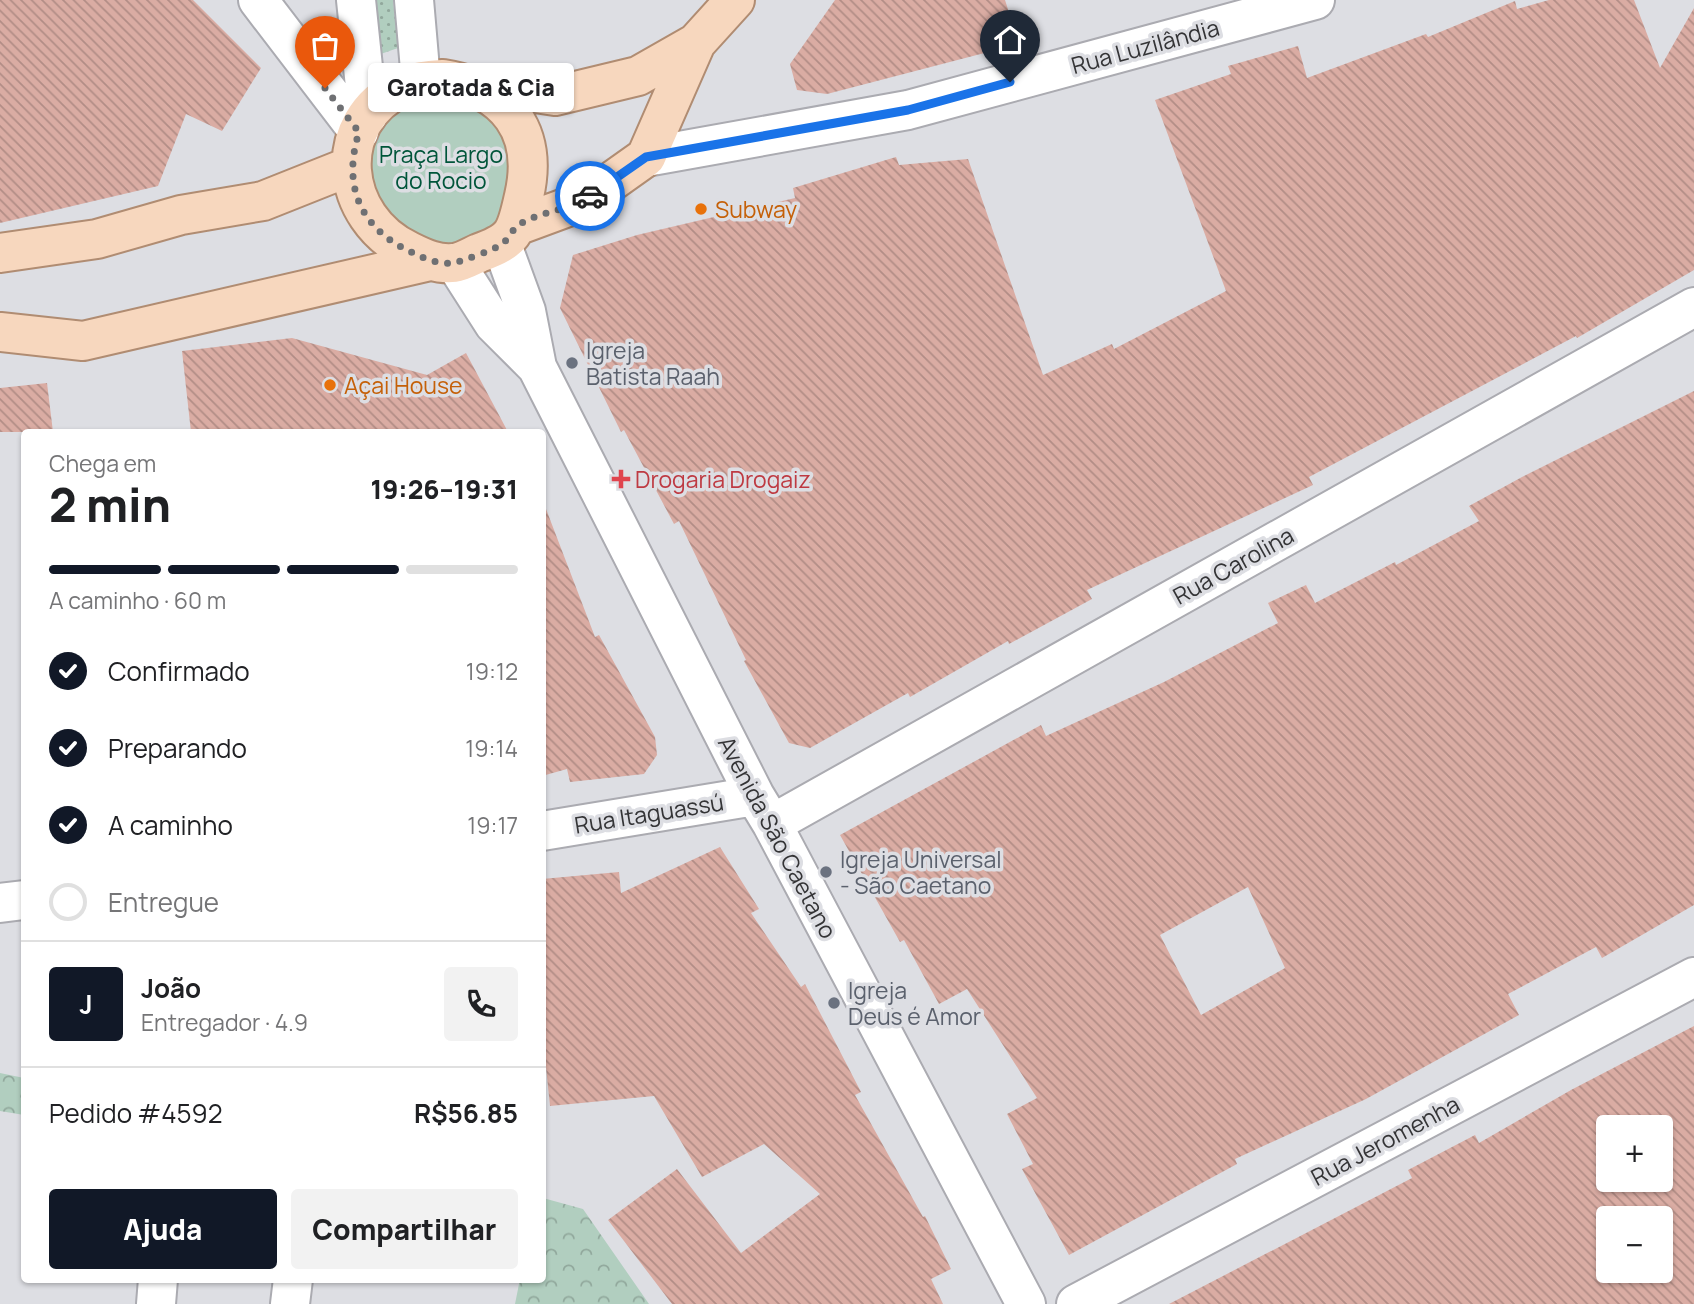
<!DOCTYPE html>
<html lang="pt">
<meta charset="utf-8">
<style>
:root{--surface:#fff;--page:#f2f2f2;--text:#202124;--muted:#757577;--line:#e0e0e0;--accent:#111827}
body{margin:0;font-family:Manrope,sans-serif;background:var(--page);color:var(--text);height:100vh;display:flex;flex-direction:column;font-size:26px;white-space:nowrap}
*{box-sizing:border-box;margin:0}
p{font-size:23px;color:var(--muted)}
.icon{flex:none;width:38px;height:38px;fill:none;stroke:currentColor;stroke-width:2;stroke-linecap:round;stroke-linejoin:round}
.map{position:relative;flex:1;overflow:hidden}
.details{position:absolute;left:21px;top:429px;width:525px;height:854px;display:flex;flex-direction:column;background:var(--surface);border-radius:7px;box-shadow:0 2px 5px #0004}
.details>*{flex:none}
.buttons{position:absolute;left:1596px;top:1115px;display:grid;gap:14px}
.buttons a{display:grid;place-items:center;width:77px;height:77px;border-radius:7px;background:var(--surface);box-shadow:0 2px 5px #0004;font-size:35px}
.pin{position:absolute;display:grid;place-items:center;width:60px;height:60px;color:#fff;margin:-72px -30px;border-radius:50% 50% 50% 0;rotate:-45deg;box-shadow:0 0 7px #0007}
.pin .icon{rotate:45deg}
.courier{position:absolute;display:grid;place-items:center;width:70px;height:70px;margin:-35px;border:5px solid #1a73e8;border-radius:50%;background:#fff;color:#222;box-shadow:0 2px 9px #0007}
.bubble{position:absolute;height:49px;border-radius:7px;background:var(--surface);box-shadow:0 2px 5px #0004;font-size:23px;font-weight:800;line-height:49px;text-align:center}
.overview em{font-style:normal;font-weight:800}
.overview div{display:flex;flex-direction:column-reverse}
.overview{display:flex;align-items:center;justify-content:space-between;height:119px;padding:0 28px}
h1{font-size:46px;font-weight:800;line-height:52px}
.bar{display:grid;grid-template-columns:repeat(4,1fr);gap:10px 7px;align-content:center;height:84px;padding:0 28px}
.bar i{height:9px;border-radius:5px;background:var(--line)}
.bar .selected{background:var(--accent)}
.bar p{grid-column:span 4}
.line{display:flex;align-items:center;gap:18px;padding:0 28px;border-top:2px solid var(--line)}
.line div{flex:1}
.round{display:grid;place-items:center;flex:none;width:74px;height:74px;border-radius:7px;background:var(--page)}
ol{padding:0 28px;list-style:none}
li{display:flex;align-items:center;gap:21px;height:77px}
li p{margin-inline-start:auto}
li .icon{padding:7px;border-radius:50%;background:var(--accent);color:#fff;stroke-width:4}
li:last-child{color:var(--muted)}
li i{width:38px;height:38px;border:4px solid var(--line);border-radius:50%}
.action{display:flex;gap:14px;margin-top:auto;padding:14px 28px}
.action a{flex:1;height:80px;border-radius:7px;background:var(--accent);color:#fff;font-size:28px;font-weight:800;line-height:80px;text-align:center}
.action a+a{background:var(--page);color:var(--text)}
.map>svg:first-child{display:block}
</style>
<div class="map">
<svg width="1694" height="1304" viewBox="0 0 1694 1304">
<defs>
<pattern id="forest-crowns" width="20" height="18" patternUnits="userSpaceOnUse" patternTransform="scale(1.75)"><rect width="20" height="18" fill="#b1cebf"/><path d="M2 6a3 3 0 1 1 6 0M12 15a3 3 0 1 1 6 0" fill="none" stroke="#91a89c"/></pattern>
<pattern id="garden-dots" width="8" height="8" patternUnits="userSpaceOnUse" patternTransform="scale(1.75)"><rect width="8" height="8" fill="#b1cebf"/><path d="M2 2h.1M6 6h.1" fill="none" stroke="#91a89c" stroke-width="1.8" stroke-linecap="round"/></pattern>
<pattern id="building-back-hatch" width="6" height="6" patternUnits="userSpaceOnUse" patternTransform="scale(1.75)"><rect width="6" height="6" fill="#daaca3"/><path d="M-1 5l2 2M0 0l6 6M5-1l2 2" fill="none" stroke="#b28d86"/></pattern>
</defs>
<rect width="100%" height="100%" fill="#dddee3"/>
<!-- green -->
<path fill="#b1cebf" d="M439 87 514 132C512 147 507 209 503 217 490 239 442 254 420 243 404 234 385 214 370 202L368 136 380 117Z"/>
<!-- forest -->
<path fill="url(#forest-crowns)" d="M0 1073 24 1078V1115L0 1111Z
M543 1198 583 1209 649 1304H515L520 1279H542Z"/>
<!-- garden -->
<path fill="url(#garden-dots)" d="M370 0H393L398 48 375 56Z"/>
<!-- building -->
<path fill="url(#building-back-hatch)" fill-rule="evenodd" d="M0 0H193L261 68 222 131 186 114 158 186 0 223Z
M835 0H1005L1019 44 827 94 797 90 790 64Z
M1549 0H1634L1660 68 1694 8V270L1577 338 1576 336 1309 477 1313 485 1087 590 1092 599 1009 644 1008 641 910 697 908 693 810 748 789 743 744 661 746 660 679 521 674 524 624 430 621 432 560 308 573 255 637 235 795 198 793 188 896 157 899 165 968 159 1043 375 1112 344 1114 349 1226 291 1155 100 1231 74 1228 66 1298 46 1307 78 1426 34 1428 37 1515 1 1517 9Z
M292 338 427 375 466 353 508 432H191L182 351Z
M47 383 53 432H0V388Z
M1694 391V905L1602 958 1596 947 1508 994 1519 1015 1366 1099 1235 1159 1237 1164 1069 1255 1022 1169 1033 1164 1007 1114 1037 1098 967 989 939 1004 904 940 900 942 840 835 1041 725 1046 736 1164 682 1278 623 1268 603 1306 585 1315 603 1395 562 1396 565 1479 521 1469 506 1522 477ZM1248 887 1285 968 1201 1015 1160 935Z
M546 509 595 637 599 635 655 737 657 755 644 774 570 782 567 769 542 776V510Z
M720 847 759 909 751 913 801 987 805 984 861 1092 855 1095 923 1217 925 1216 951 1269 931 1279 943 1304H672L608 1220 677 1169 741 1253 820 1194 764 1144 702 1177 654 1096 550 1106 542 1028V879L619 872 621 893Z
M1694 1026V1304H1169L1412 1178 1408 1170 1475 1135 1479 1143 1571 1090ZM1608 1127H1661V1180H1608ZM1608 1218H1661V1270H1608Z"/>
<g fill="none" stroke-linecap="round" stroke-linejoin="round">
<!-- minor casing -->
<g stroke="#ababb1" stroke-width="42">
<path id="minor" d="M258 0 359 132
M356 0 368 115
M414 0 421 81
M646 157 908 110 1315 0
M502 245 526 311 537 367 755 796 772 824 1026 1304
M455 263 494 324 537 367
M772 824 1694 307
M542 831 755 796
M0 903 24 900
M156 1304 158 1279
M290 1304 293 1279
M1076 1304 1694 977"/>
</g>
<!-- major casing -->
<g stroke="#b08c72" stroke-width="42">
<path id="major" d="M443 79C507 89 539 132 524 196 516 232 515 240 479 253 472 256 462 262 454 263 438 265 423 258 409 251 339 218 329 122 402 87 415 81 429 80 443 79Z
M477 84 555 96 638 76 696 43 735 0
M519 225 584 201 646 157 696 43
M0 253 97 239 181 215 263 201 351 166
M0 332 83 341 430 261"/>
</g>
<!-- minor -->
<use href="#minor" stroke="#fff" stroke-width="38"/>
<!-- major -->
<use href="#major" stroke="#f7d7be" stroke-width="38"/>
</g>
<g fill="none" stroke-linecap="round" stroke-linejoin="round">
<!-- done -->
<path stroke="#6f7073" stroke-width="7" stroke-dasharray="0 12.6" d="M325 88 359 132C342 186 360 228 411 252 425 259 441 266 457 262 467 259 494 250 502 244 509 239 512 229 520 224 541 211 569 211 590 196"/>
<!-- route -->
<path stroke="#1a73e8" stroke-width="9" d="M590 196 646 157 908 110 1010 82"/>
</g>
<!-- markers -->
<g fill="#e8710a" stroke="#dddee3" stroke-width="2.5">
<circle cx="701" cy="209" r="7"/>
<circle cx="330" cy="385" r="7"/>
</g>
<g fill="#6b7280" stroke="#dddee3" stroke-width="2.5">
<circle cx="572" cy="363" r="7"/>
<circle cx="826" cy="872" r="7"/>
<circle cx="834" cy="1003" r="7"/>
</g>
<path fill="#e0444e" stroke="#dddee3" stroke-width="2.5" d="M617.5 468.5h7v7h7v7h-7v7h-7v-7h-7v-7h7z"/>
<g text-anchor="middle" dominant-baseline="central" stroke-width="7" stroke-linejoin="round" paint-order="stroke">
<!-- street labels -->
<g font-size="23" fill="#343436" stroke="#dddee3">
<text transform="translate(1145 46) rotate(-15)">Rua Luzilândia</text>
<text transform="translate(1233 565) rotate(-29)">Rua Carolina</text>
<text transform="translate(649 813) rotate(-9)">Rua Itaguassú</text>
<text transform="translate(778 837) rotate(62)">Avenida São Caetano</text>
<text transform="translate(1385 1140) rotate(-28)">Rua Jeromenha</text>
</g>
<!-- park labels -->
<g font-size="23" fill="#00553a" stroke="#dddee3">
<text x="441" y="154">Praça Largo<tspan x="441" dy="26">do Rocio</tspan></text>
</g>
<!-- food labels -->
<g font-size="23" fill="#c56008" stroke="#dddee3" text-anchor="start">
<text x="715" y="209">Subway</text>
<text x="344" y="385">Açai House</text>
</g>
<!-- worship labels -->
<g font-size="23" fill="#5b616d" stroke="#dddee3" text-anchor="start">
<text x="586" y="350">Igreja<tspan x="586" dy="26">Batista Raah</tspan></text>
<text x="840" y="859">Igreja Universal<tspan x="840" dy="26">- São Caetano</tspan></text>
<text x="848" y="990">Igreja<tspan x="848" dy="26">Deus é Amor</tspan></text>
</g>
<!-- health labels -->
<g font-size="23" fill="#be3a42" stroke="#dddee3" text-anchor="start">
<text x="635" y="479">Drogaria Drogaiz</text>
</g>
</g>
</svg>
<div class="buttons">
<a>+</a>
<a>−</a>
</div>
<div class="pin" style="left:325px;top:88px;background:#ea580c"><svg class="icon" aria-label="bag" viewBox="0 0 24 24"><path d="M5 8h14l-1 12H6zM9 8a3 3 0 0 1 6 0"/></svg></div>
<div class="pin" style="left:1010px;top:82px;background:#1f2937"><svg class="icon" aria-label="home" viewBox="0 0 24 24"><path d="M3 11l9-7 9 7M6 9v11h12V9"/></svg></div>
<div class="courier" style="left:590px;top:196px"><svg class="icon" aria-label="car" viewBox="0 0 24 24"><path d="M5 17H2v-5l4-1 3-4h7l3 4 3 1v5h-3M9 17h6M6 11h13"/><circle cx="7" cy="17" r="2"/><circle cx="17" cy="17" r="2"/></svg></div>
<div class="bubble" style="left:368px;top:63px;width:206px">Garotada &amp; Cia</div>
<section class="details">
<div class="overview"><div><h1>2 min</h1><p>Chega em</p></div><em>19:26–19:31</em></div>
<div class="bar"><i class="selected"></i><i class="selected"></i><i class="selected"></i><i></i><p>A caminho · 60 m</p></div>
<ol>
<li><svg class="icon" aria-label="check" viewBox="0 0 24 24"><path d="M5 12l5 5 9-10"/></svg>Confirmado<p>19:12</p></li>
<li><svg class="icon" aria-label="check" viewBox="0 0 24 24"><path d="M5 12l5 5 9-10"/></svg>Preparando<p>19:14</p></li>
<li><svg class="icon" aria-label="check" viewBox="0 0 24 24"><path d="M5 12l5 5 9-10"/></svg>A caminho<p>19:17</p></li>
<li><i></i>Entregue</li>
</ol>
<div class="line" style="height:126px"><b class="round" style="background:var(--accent);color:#fff">J</b><div><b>João</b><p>Entregador · 4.9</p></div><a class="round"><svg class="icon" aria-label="phone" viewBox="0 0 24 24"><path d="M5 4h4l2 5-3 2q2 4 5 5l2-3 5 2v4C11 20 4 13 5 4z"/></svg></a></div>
<div class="line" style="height:91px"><div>Pedido #4592</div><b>R$56.85</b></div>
<div class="action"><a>Ajuda</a><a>Compartilhar</a></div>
</section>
</div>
